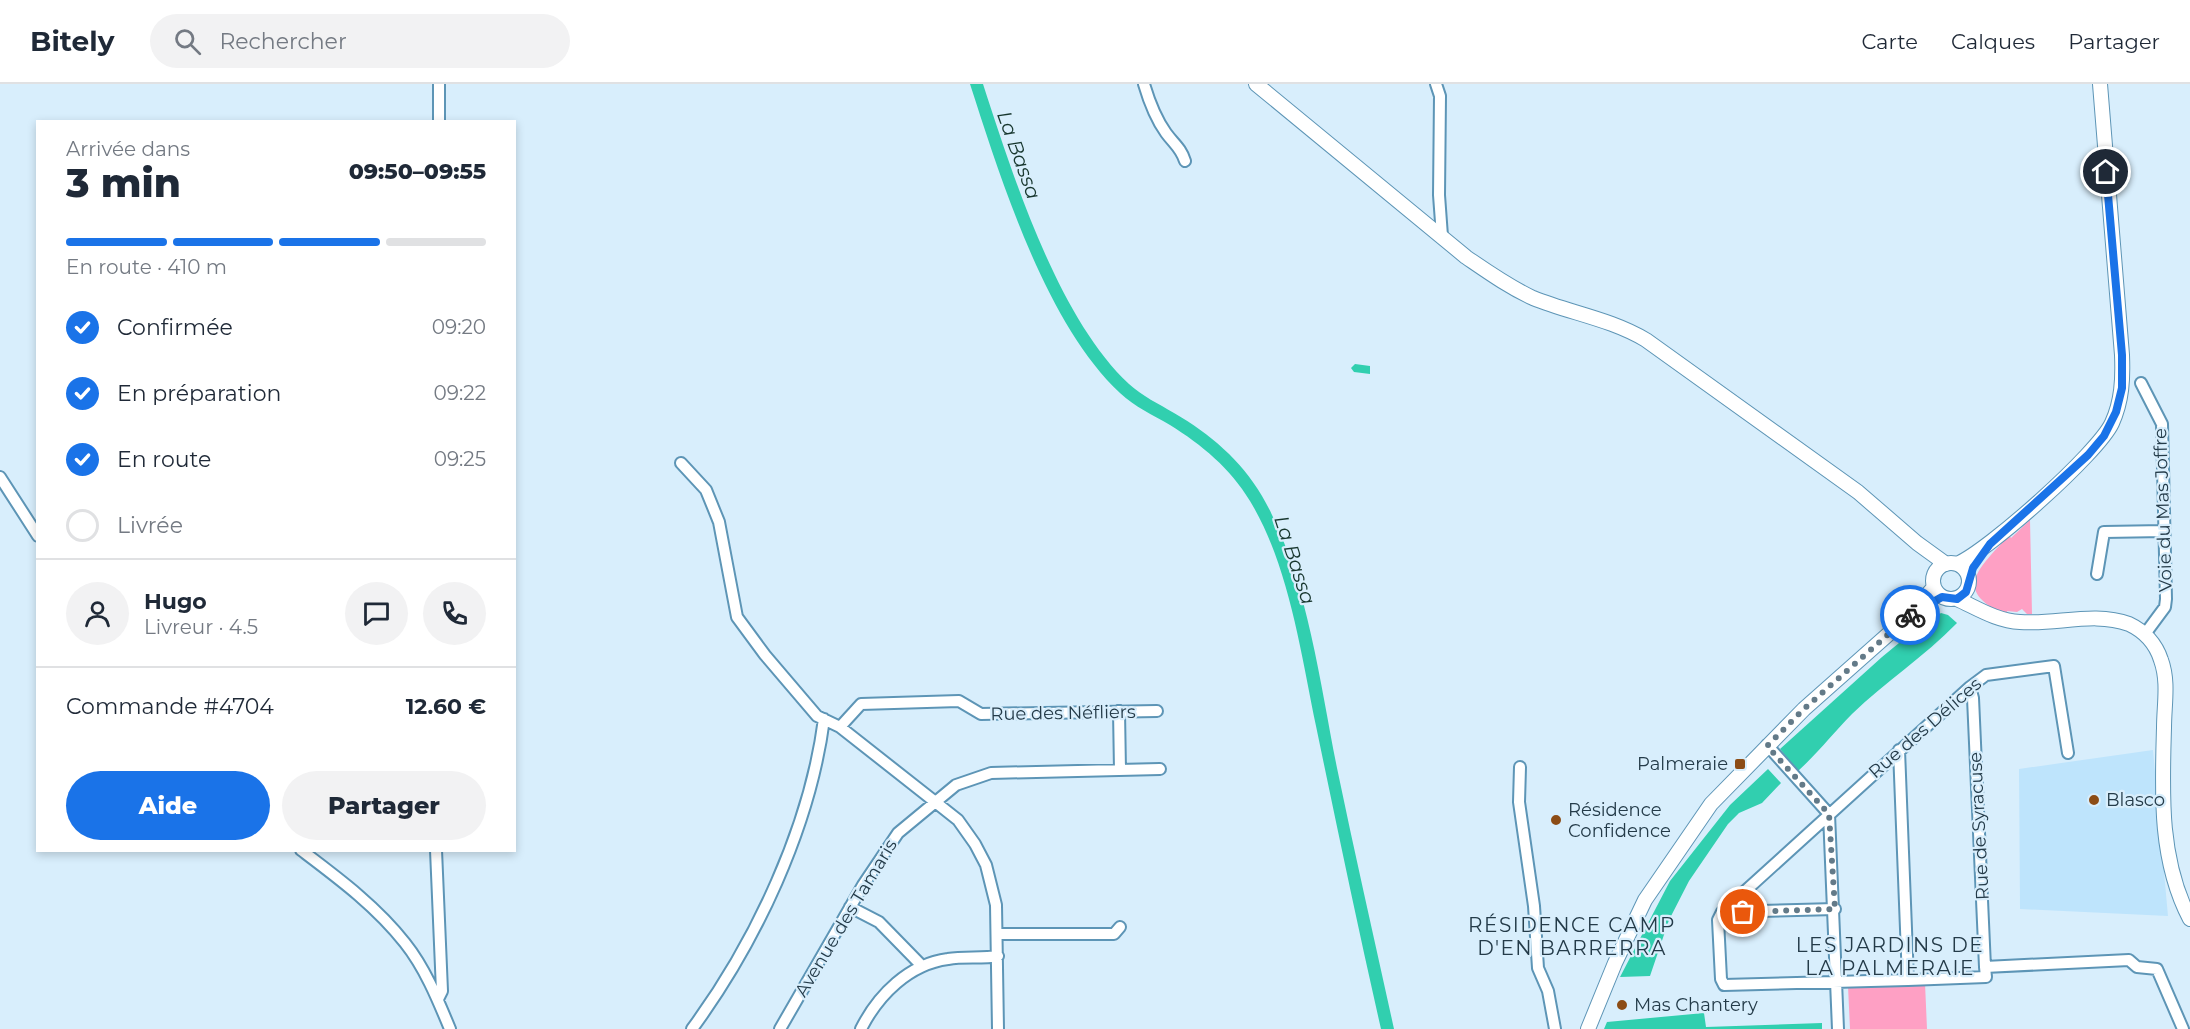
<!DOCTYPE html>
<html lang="fr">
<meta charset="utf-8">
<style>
:root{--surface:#fff;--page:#f2f2f3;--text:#1f2937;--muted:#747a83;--line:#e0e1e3;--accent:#1a73e8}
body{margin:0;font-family:Montserrat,sans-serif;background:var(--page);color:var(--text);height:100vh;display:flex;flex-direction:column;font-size:22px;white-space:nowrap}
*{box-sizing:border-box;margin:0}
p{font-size:20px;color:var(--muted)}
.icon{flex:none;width:33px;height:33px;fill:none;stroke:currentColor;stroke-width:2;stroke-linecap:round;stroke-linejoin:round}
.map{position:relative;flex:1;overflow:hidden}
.details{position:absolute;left:36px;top:36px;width:480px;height:732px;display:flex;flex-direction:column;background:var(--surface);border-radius:0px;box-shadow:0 3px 9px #0003}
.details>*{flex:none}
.pin{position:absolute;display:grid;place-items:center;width:51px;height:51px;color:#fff;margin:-26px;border:3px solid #fff;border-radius:50%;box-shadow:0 2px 6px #0007}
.courier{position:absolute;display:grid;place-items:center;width:60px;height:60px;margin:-30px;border:4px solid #1a73e8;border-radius:50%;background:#fff;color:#222;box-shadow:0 2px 8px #0007}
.head em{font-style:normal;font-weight:800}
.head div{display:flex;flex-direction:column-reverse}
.head{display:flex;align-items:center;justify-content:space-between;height:102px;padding:0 30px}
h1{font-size:39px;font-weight:800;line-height:45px}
.bar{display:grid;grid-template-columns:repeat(4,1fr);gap:9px 6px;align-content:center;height:72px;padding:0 30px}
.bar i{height:8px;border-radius:4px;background:var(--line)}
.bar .active{background:var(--accent)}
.bar p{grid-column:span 4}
.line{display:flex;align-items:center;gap:15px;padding:0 30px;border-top:2px solid var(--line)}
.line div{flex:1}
.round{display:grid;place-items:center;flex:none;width:63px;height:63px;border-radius:32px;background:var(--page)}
ol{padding:0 30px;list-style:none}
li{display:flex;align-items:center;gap:18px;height:66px}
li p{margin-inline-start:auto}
li .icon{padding:6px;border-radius:50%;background:var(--accent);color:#fff;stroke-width:4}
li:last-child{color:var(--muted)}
li i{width:33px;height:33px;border:3px solid var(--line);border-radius:50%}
.cta{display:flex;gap:12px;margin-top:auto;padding:12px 30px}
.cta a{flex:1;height:69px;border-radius:36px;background:var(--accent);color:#fff;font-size:24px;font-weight:800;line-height:69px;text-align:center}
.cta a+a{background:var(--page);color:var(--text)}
header{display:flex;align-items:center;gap:36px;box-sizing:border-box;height:84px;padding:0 30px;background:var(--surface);border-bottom:2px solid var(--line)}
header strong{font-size:28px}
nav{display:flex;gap:33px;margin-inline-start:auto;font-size:21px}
.search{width:420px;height:54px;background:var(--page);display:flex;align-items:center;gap:15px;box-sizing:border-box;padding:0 21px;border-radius:33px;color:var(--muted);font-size:22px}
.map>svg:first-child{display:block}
</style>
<header>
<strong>Bitely</strong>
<div class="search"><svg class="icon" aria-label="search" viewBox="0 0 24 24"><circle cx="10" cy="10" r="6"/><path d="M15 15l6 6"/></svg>Rechercher</div>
<nav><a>Carte</a><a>Calques</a><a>Partager</a></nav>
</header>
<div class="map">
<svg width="2190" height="945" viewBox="0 0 2190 945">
<rect width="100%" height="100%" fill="#d8eefc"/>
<!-- built -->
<path fill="#bee4fc" d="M2153 666 2168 832 2020 825 2019 685Z"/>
<!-- green -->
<path fill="#fea0c4" d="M2030 436 2032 530H2027L2022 525 2017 528 2007 527 2008 532C1950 506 1979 485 2009 451L2011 454Z
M1925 899 1927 945H1850L1848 902Z"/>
<!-- water -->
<path fill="#31cfaf" d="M970 0H983C1013 92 1058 234 1129 300 1142 312 1159 320 1174 329 1210 350 1241 376 1262 412 1306 487 1320 599 1337 684 1355 771 1375 858 1394 945H1381C1358 844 1337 743 1316 642 1301 570 1289 481 1250 417 1230 384 1202 361 1170 341 1153 331 1135 323 1120 309 1046 240 1001 96 970 0Z
M1355 280 1370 282V290L1354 288 1351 284Z
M1941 529 1948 531 1957 539C1924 573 1886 597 1852 630 1834 648 1818 669 1798 687L1780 665 1882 573 1916 545Z
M1768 685 1781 699 1762 719 1739 729 1728 740 1689 797 1669 836 1650 892 1620 893 1670 797 1730 721Z
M1704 929 1706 943 1822 939V945H1604L1607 938Z"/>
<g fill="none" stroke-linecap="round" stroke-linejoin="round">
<!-- street casing -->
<g stroke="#5d95b6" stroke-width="14">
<path id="street" d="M439 0V38
M1144 0C1149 17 1156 35 1166 49 1174 60 1181 64 1185 77
M1436 0 1440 12 1439 111 1442 152
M2141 299 2162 340 2166 515 2165 523 2145 550
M681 379 706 406 719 438 737 533 765 571 817 632 840 643 934 717 958 736 975 760 986 781 996 821 998 945
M0 393 38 452
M2097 490 2104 448 2164 447
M1970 603 1973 614 1985 883
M1119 627 1120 686
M840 643 861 620 959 617 981 630 1157 627
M1767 661 1829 730 1838 945
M1899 666 1908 896 1724 901 1721 895 1718 836 1722 828 1970 603 1986 591 2054 582 2068 669
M1520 683 1519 718 1534 822 1538 884 1548 907 1555 945
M301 766C338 794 376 822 405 859 425 884 438 916 450 945
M436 766 442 907 438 915
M850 823 879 838 922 882
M1722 828 1835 825
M997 850H1114L1120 843
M1908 896 1986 893 1985 883 2129 876 2137 883 2157 885 2183 945
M692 945C756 858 810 743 824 635
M780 945 863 801 898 749 956 701 991 689 1160 685
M861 945C878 911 909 880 948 875 964 872 982 875 998 872"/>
</g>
<!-- secondary casing -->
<g stroke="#5d95b6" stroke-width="16">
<path id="secondary" d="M1256 0 1466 173C1488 188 1509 203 1533 214 1570 229 1611 235 1646 256L1858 408 1917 459 1946 480
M1933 497a18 18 0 1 1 36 0a18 18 0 1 1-36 0Z
M1957 480C1988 467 2098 369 2112 339 2122 317 2123 295 2122 271L2100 0
M1957 515C1977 524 1997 537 2020 538 2055 541 2095 527 2129 540 2144 547 2156 560 2161 576 2169 598 2164 621 2164 644 2162 709 2159 776 2190 835
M1588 945 1615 879 1645 816 1711 720 1804 625 1910 531 1934 503"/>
</g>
<!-- street -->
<use href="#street" stroke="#fff" stroke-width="10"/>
<!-- secondary -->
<use href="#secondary" stroke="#fff" stroke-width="14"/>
</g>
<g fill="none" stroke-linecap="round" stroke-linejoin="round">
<!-- done -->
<path stroke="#637a88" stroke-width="6" stroke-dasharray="0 10.8" d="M1743 828 1835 825 1829 730 1767 662 1804 625 1910 531"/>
<!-- route -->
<path stroke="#1a73e8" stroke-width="8" d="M1910 531 1942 513 1957 515 1966 508 1973 484 1990 460 2088 371 2104 352 2116 328 2122 304V271L2106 88"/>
</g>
<!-- markers -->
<g fill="#8c4c15" stroke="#d8eefc" stroke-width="2">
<rect x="1734" y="674" width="12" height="12" rx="3"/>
<circle cx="2094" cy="716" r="6"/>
<circle cx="1556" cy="736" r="6"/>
<circle cx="1622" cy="921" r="6"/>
</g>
<g text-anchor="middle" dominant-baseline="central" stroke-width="4.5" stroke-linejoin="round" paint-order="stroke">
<!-- street labels -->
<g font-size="18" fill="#243b49" stroke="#d8eefc">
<text transform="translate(2163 426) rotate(-92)">Voie du Mas Joffre</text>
<text transform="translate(1063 629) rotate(-1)">Rue des Néfliers</text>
<text transform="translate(1925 644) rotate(-41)">Rue des Délices</text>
<text transform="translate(1979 742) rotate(-93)">Rue de Syracuse</text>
<text transform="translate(846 834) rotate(-59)">Avenue des Tamaris</text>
</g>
<!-- poi labels -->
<g font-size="18" fill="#243b49" stroke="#d8eefc" text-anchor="start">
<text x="1728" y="680" text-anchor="end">Palmeraie</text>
<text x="2106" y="716">Blasco</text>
<text x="1568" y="726">Résidence<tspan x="1568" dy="21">Confidence</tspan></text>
<text x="1634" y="921">Mas Chantery</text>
</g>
<!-- water labels -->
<g font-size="20" font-style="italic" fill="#17362e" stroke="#d8eefc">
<text transform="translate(1019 71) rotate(70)">La Bassa</text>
<text transform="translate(1295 476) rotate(72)">La Bassa</text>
</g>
<!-- neighbourhood labels -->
<g font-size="20" letter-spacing="1.5" fill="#243b49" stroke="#d8eefc">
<text x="1572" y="841">RÉSIDENCE CAMP<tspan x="1572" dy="23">D'EN BARRERRA</tspan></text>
<text x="1890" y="861">LES JARDINS DE<tspan x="1890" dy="23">LA PALMERAIE</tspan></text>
</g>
</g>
</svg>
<div class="pin" style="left:1743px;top:828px;background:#ea580c"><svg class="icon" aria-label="bag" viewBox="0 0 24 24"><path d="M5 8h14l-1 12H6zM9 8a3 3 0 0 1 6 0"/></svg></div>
<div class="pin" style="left:2106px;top:88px;background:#1f2937"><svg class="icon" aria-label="home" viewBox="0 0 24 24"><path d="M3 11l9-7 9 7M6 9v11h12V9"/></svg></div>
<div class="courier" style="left:1910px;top:531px"><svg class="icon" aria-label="bike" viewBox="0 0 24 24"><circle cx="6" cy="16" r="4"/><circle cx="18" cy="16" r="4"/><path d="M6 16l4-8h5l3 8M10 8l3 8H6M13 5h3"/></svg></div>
<section class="details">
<div class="head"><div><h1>3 min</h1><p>Arrivée dans</p></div><em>09:50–09:55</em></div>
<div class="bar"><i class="active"></i><i class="active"></i><i class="active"></i><i></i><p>En route · 410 m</p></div>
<ol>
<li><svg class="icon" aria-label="check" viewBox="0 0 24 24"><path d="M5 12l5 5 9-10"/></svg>Confirmée<p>09:20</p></li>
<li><svg class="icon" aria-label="check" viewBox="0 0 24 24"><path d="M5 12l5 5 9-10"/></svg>En préparation<p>09:22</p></li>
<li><svg class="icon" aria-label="check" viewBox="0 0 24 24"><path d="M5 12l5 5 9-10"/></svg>En route<p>09:25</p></li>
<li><i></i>Livrée</li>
</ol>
<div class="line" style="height:108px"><a class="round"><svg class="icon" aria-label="person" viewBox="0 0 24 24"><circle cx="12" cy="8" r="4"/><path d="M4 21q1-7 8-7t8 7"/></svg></a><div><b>Hugo</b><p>Livreur · 4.5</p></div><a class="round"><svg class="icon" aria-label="chat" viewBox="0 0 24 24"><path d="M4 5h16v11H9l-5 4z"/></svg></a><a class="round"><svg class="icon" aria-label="phone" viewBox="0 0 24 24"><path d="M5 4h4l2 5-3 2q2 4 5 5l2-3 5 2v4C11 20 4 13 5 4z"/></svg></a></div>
<div class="line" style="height:78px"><div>Commande #4704</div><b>12.60 €</b></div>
<div class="cta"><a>Aide</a><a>Partager</a></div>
</section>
</div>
